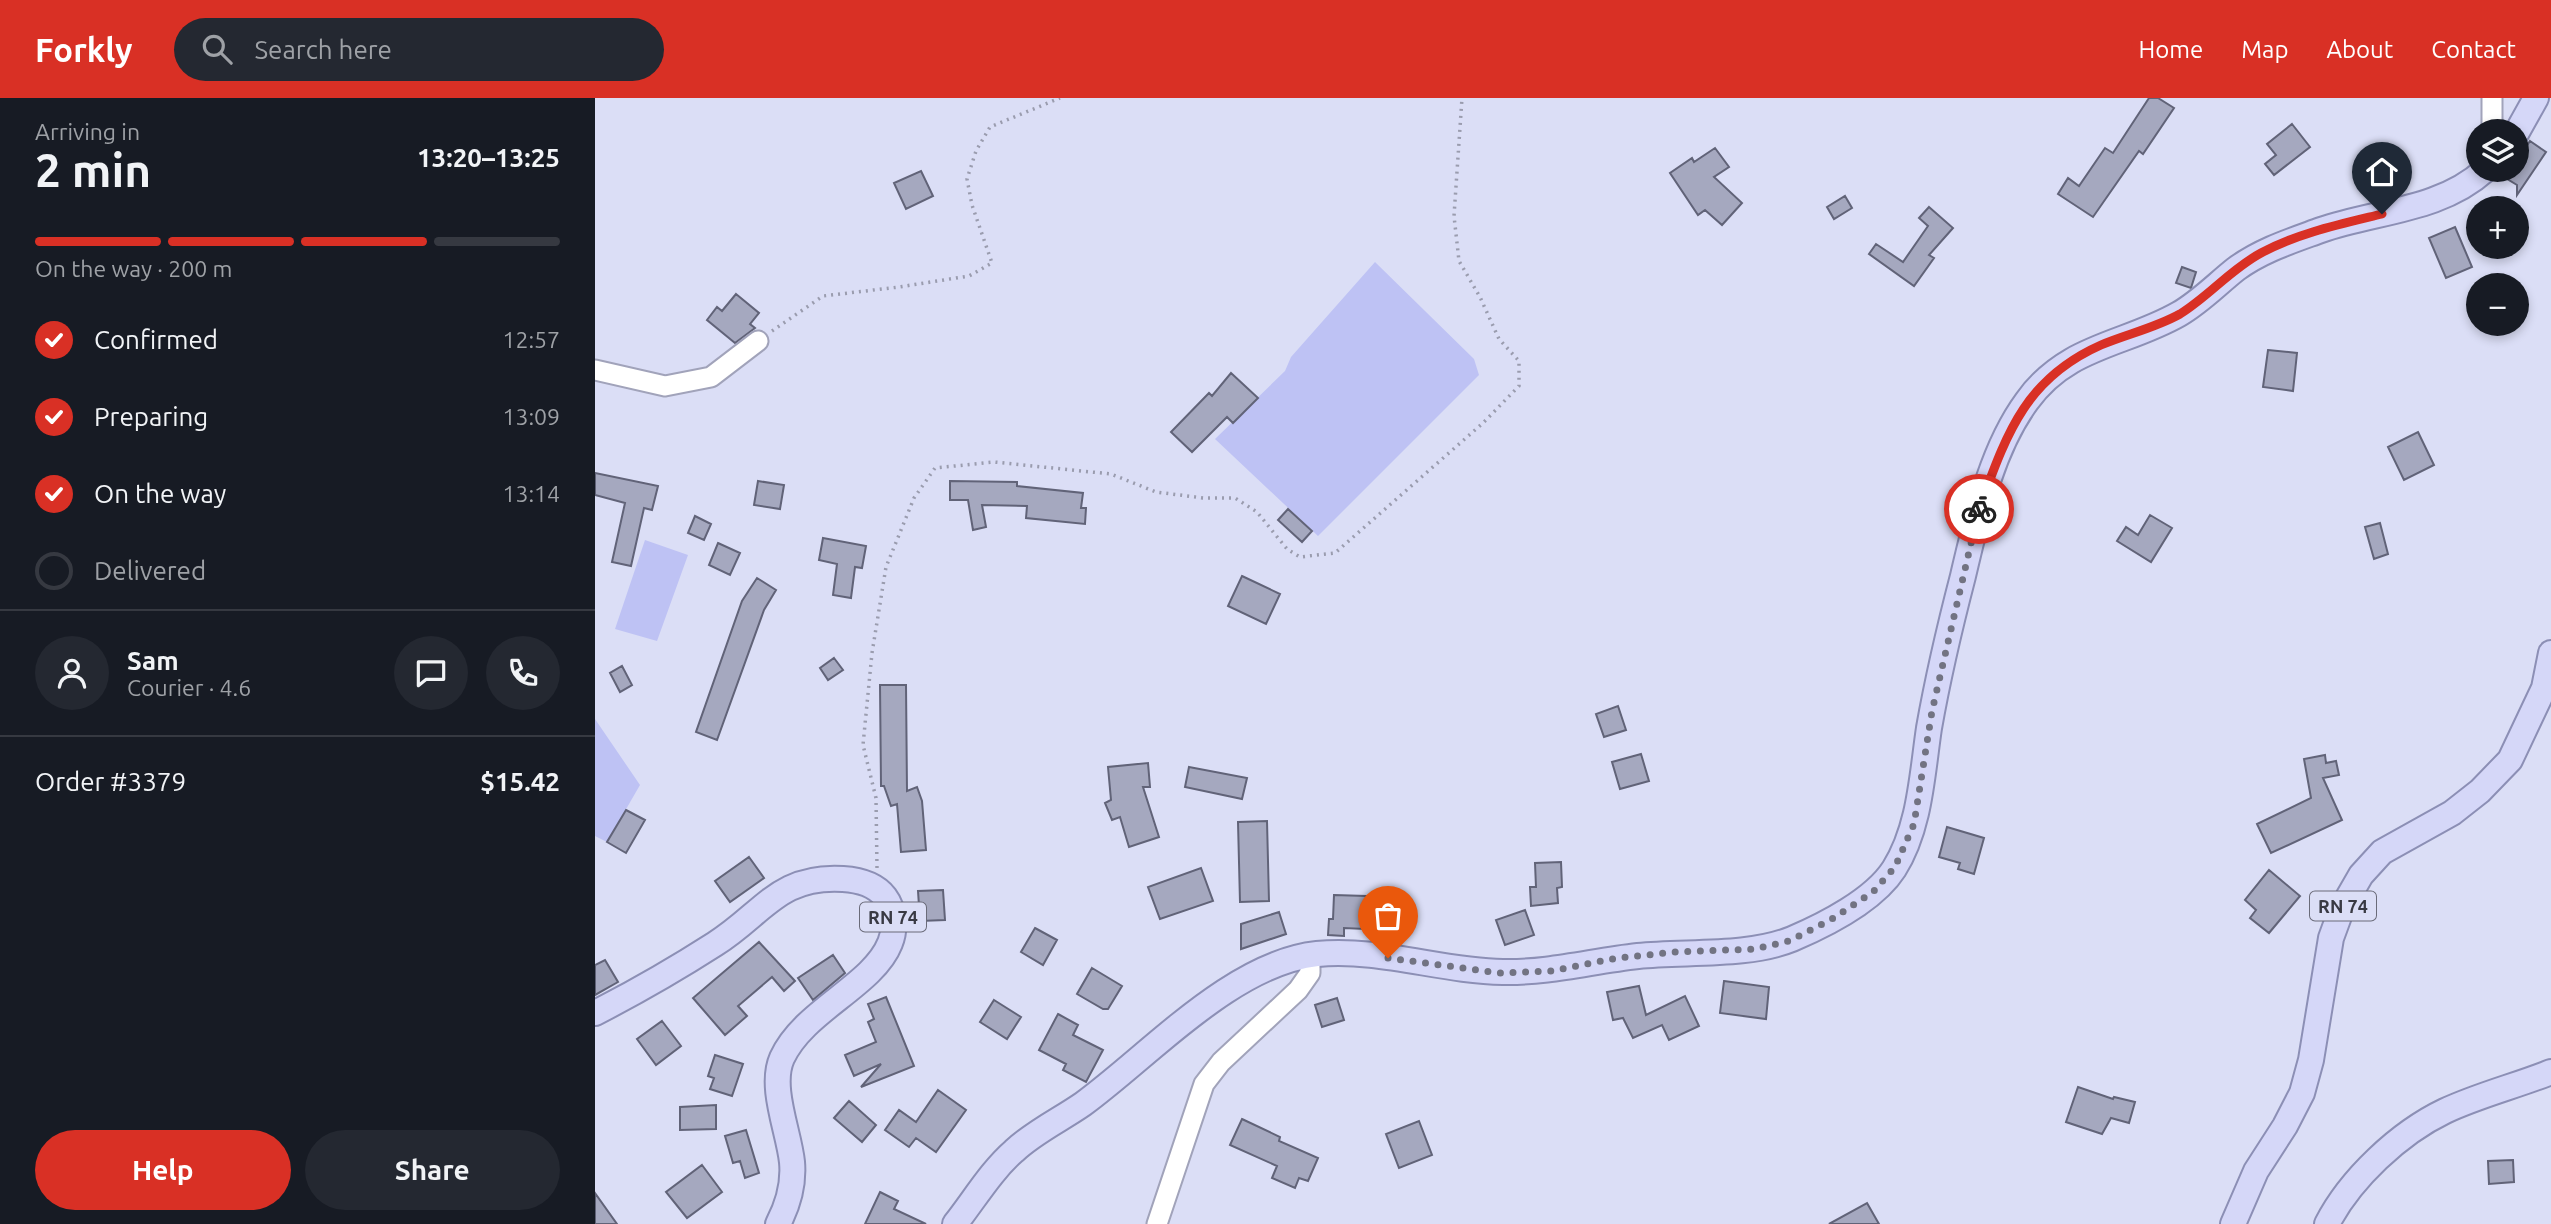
<!DOCTYPE html>
<meta charset="utf-8">
<style>
:root{--surface:#171b24;--page:#242831;--text:#f1f3f6;--muted:#9ea1a6;--line:#363941;--accent:#d93025}
body{margin:0;font-family:Ubuntu,sans-serif;background:var(--page);color:var(--text);height:100vh;display:flex;flex-direction:column;font-size:26px;white-space:nowrap}
*{box-sizing:border-box;margin:0}
p{font-size:23px;color:var(--muted)}
.icon{flex:none;width:38px;height:38px;fill:none;stroke:currentColor;stroke-width:2;stroke-linecap:round;stroke-linejoin:round}
.map{position:relative;flex:1;overflow:hidden}
.panel{display:flex;flex-direction:column;background:var(--surface);width:595px}
.panel>*{flex:none}
.tools{position:absolute;left:1871px;top:21px;display:grid;gap:14px}
.tools a{display:grid;place-items:center;width:63px;height:63px;border-radius:50%;background:var(--surface);box-shadow:0 4px 10px #0003;font-size:35px}
.pin{position:absolute;display:grid;place-items:center;width:60px;height:60px;color:#fff;margin:-72px -30px;border-radius:50% 50% 50% 0;rotate:-45deg;box-shadow:0 0 7px #0007}
.pin .icon{rotate:45deg}
.courier{position:absolute;display:grid;place-items:center;width:70px;height:70px;margin:-35px;border:5px solid #d93025;border-radius:50%;background:#fff;color:#222;box-shadow:0 2px 9px #0007}
.summary em{font-style:normal;font-weight:600}
.summary div{display:flex;flex-direction:column-reverse}
.summary{display:flex;align-items:center;justify-content:space-between;height:119px;padding:0 35px}
h1{font-size:46px;font-weight:600;line-height:52px}
.bar{display:grid;grid-template-columns:repeat(4,1fr);gap:10px 7px;align-content:center;height:84px;padding:0 35px}
.bar i{height:9px;border-radius:5px;background:var(--line)}
.bar .on{background:var(--accent)}
.bar p{grid-column:span 4}
.line{display:flex;align-items:center;gap:18px;padding:0 35px;border-top:2px solid var(--line)}
.line div{flex:1}
.round{display:grid;place-items:center;flex:none;width:74px;height:74px;border-radius:37px;background:var(--page)}
ol{padding:0 35px;list-style:none}
li{display:flex;align-items:center;gap:21px;height:77px}
li p{margin-inline-start:auto}
li .icon{padding:7px;border-radius:50%;background:var(--accent);color:#fff;stroke-width:4}
li:last-child{color:var(--muted)}
li i{width:38px;height:38px;border:4px solid var(--line);border-radius:50%}
.button{display:flex;gap:14px;margin-top:auto;padding:14px 35px}
.button a{flex:1;height:80px;border-radius:42px;background:var(--accent);color:#fff;font-size:28px;font-weight:600;line-height:80px;text-align:center}
.button a+a{background:var(--page);color:var(--text)}
header{display:flex;align-items:center;gap:42px;box-sizing:border-box;height:98px;padding:0 35px;background:var(--accent);color:#fff}
header strong{font-size:33px}
nav{display:flex;gap:38px;margin-inline-start:auto;font-size:24px}
.search{width:490px;height:63px;background:var(--page);display:flex;align-items:center;gap:18px;box-sizing:border-box;padding:0 24px;border-radius:38px;color:var(--muted);font-size:26px}
main{display:flex;flex:1;min-height:0}
.map>svg:first-child{display:block}
</style>
<header>
<strong>Forkly</strong>
<div class="search"><svg class="icon" aria-label="search" viewBox="0 0 24 24"><circle cx="10" cy="10" r="6"/><path d="M15 15l6 6"/></svg>Search here</div>
<nav><a>Home</a><a>Map</a><a>About</a><a>Contact</a></nav>
</header>
<main>
<section class="panel">
<div class="summary"><div><h1>2 min</h1><p>Arriving in</p></div><em>13:20–13:25</em></div>
<div class="bar"><i class="on"></i><i class="on"></i><i class="on"></i><i></i><p>On the way · 200 m</p></div>
<ol>
<li><svg class="icon" aria-label="check" viewBox="0 0 24 24"><path d="M5 12l5 5 9-10"/></svg>Confirmed<p>12:57</p></li>
<li><svg class="icon" aria-label="check" viewBox="0 0 24 24"><path d="M5 12l5 5 9-10"/></svg>Preparing<p>13:09</p></li>
<li><svg class="icon" aria-label="check" viewBox="0 0 24 24"><path d="M5 12l5 5 9-10"/></svg>On the way<p>13:14</p></li>
<li><i></i>Delivered</li>
</ol>
<div class="line" style="height:126px"><a class="round"><svg class="icon" aria-label="person" viewBox="0 0 24 24"><circle cx="12" cy="8" r="4"/><path d="M4 21q1-7 8-7t8 7"/></svg></a><div><b>Sam</b><p>Courier · 4.6</p></div><a class="round"><svg class="icon" aria-label="chat" viewBox="0 0 24 24"><path d="M4 5h16v11H9l-5 4z"/></svg></a><a class="round"><svg class="icon" aria-label="phone" viewBox="0 0 24 24"><path d="M5 4h4l2 5-3 2q2 4 5 5l2-3 5 2v4C11 20 4 13 5 4z"/></svg></a></div>
<div class="line" style="height:91px"><div>Order #3379</div><b>$15.42</b></div>
<div class="button"><a>Help</a><a>Share</a></div>
</section>
<div class="map">
<svg width="1956" height="1126" viewBox="0 0 1956 1126">
<rect width="100%" height="100%" fill="#dbdef6"/>
<!-- green -->
<path fill="#bec2f4" d="M780 164 879 261 884 277 723 438 620 341 690 273 696 259Z
M50 442 93 457 62 543 20 531Z
M0 621 45 687 12 744 0 738Z"/>
<!-- building -->
<path fill="#a5a8bf" stroke="#616378" stroke-width="2" d="M1554 0H1563L1579 10 1548 56 1544 53 1498 119 1463 96 1473 80 1484 88 1510 50 1518 55Z
M1697 26 1715 49 1679 77 1670 66 1681 57 1672 46Z
M1935 43 1951 54 1922 97V87L1904 76 1905 72H1922V62Z
M1120 50 1134 69 1119 79 1147 105 1127 127 1110 112 1103 117 1075 75 1097 60 1099 64Z
M326 73 338 98 311 111 299 85Z
M1250 98 1257 110 1239 121 1232 109Z
M1334 109 1358 130 1334 157 1339 160 1319 188 1274 156 1281 146 1308 164 1333 128 1324 120Z
M1860 129 1877 169 1851 180 1834 140Z
M1587 169 1601 174 1596 190 1581 185Z
M141 196 164 215 155 226 160 230 140 245 112 222 122 209 127 213Z
M1673 252 1702 255 1698 293 1668 289Z
M636 275 663 300 638 325 632 319 597 354 576 334 614 295 617 298Z
M1823 334 1839 367 1809 382 1793 349Z
M0 375 63 388 57 412 49 410 36 468 17 464 30 405 0 397Z
M163 383 189 387 185 411 159 407Z
M355 383 422 384V388L488 395 486 410H491L490 426 431 420 432 408 387 407 391 429 378 432 373 402H355Z
M693 411 717 433 707 444 683 422Z
M1555 417 1577 430 1556 464 1522 443 1531 429 1543 437Z
M100 418 116 426 109 442 93 435Z
M1785 425 1793 456 1779 461 1770 429Z
M228 440 271 448 267 470 260 469 256 500 238 497 242 466 224 462Z
M123 445 145 455 135 477 114 467Z
M647 478 685 496 671 526 633 508Z
M162 480 181 492 169 512 122 642 101 634 147 503Z
M239 560 248 572 233 582 225 570Z
M27 568 37 587 25 594 15 575Z
M285 587H311L312 693 322 689 327 703 331 752 306 754 302 706 296 708 289 688H286Z
M1023 608 1031 632 1009 639 1001 616Z
M1046 656 1054 683 1025 691 1017 664Z
M1730 657 1731 665 1741 663 1744 677 1728 680 1747 722 1676 755 1662 726 1716 700 1709 661Z
M553 665 555 689H548L564 739 534 749 525 719 517 722 510 705 516 702 513 669Z
M594 669 652 680 647 701 590 689Z
M31 712 50 722 31 755 12 744Z
M672 723 674 803 645 804 643 724Z
M1352 729 1389 740 1379 776 1363 771 1365 765 1344 759Z
M154 759 169 780 135 804 120 783Z
M966 764 967 789 962 790 963 805 936 808 935 789H941L940 765Z
M606 770 618 803 565 821 553 789Z
M1674 772 1705 798 1674 835 1655 820 1661 812 1650 802Z
M348 792 350 822 325 823 323 793Z
M739 797 771 798 770 831 749 830V838L733 837 734 821H738Z
M930 812 939 837 910 847 901 822Z
M684 814 691 836 646 851V826Z
M440 830 462 842 448 867 426 854Z
M164 844 200 883 189 893 177 879 143 908 152 918 130 937 98 900Z
M238 857 250 875 218 902 203 880Z
M10 862 23 884 0 897V867Z
M497 870 527 888 513 911H508L482 896Z
M1129 883 1174 889 1171 921 1125 915Z
M1044 888 1051 917 1090 898 1104 928 1074 942 1067 927 1038 940 1028 920 1018 922 1012 894Z
M291 899 319 968 266 989 286 966 259 978 250 957 281 944 273 924 279 921 273 906Z
M742 900 749 922 727 929 720 907Z
M399 902 426 919 412 941 385 924Z
M463 916 483 927 478 937 508 952 491 984 468 972 471 966 444 952Z
M67 923 86 948 61 967 42 941Z
M120 957 148 966 137 998 115 991 119 980 113 978Z
M1483 989 1518 1001 1519 999 1540 1004 1534 1025 1516 1020 1507 1036 1471 1024Z
M343 992 371 1012 341 1054 321 1040 314 1049 290 1032 304 1012 321 1024Z
M254 1003 281 1027 267 1044 239 1020Z
M121 1007V1031L85 1032V1009Z
M647 1021 685 1039 684 1043 723 1060 713 1083 704 1080 700 1090 677 1080 682 1068 635 1047Z
M824 1023 837 1057 804 1070 791 1036Z
M151 1032 164 1075 150 1080 145 1063 138 1065 130 1038Z
M1918 1062 1919 1084 1894 1086 1893 1063Z
M107 1067 127 1094 92 1120 71 1094Z
M285 1094 303 1103 299 1111 331 1126H270Z
M0 1095 22 1126H0Z
M1272 1105 1284 1126H1234Z"/>
<g fill="none" stroke-linecap="round" stroke-linejoin="round">
<!-- minor casing -->
<g stroke="#a1a3ba" stroke-width="23">
<path id="minor" d="M1897 0V33
M0 272 70 288 116 279 163 243
M562 1126 609 986 626 964 703 892 715 875V857"/>
</g>
<!-- major casing -->
<g stroke="#8c8fb5" stroke-width="28">
<path id="major" d="M1922 34 1941 0
M0 915C41 894 81 871 120 846 168 816 183 777 248 781 264 782 280 786 290 799 299 811 301 831 295 845 278 888 209 912 187 960 174 989 194 1034 197 1064 199 1086 193 1107 183 1126
M360 1126C379 1102 396 1073 419 1053 439 1034 465 1022 488 1006 554 958 637 865 722 856 785 850 846 873 908 874 954 875 997 863 1043 858 1090 853 1153 859 1197 841 1230 827 1279 802 1299 771 1325 730 1327 677 1334 630 1343 579 1355 528 1368 478 1382 419 1396 352 1432 303 1472 247 1530 247 1584 216 1605 204 1622 186 1641 171 1667 152 1696 143 1726 132 1780 113 1845 113 1890 72
M1638 1126 1661 1073 1690 1028 1707 995 1716 962 1736 840 1747 810 1766 777 1787 754 1857 715 1885 693 1915 662 1949 590 1956 555
M1732 1126C1755 1081 1804 1035 1850 1013 1884 997 1921 988 1956 974"/>
</g>
<!-- path -->
<path stroke="#9a9cae" stroke-width="3.5" stroke-dasharray="2 5" stroke-linecap="butt" d="M177 233 228 198 304 189 374 178 397 165 377 107 372 81 381 53 395 29 465 0
M282 770 281 700 268 647 277 555 291 469 319 400 340 370 399 364 516 376 561 394 608 400H640L662 414 692 451 705 459 740 455 888 325 924 288V263L904 241 885 199 864 163 859 118 867 0"/>
<!-- minor -->
<use href="#minor" stroke="#fff" stroke-width="19"/>
<!-- major -->
<use href="#major" stroke="#d5d7f8" stroke-width="24"/>
</g>
<g fill="none" stroke-linecap="round" stroke-linejoin="round">
<!-- done -->
<path stroke="#727382" stroke-width="7" stroke-dasharray="0 12.6" d="M793 860 905 875 957 873 1022 860 1081 854 1160 851 1194 843 1237 821 1278 794 1300 769 1319 726 1337 613 1384 411"/>
<!-- route -->
<path stroke="#d93025" stroke-width="9" d="M1384 411C1411 338 1429 281 1506 247 1532 236 1560 230 1585 216 1614 198 1636 171 1666 155 1703 135 1746 126 1787 116"/>
</g>
<g text-anchor="middle" dominant-baseline="central" stroke-width="5" stroke-linejoin="round" paint-order="stroke">
<!-- shield labels -->
<g fill="#dbdef6" stroke="#6a6b79" stroke-width="2">
<rect x="1715" y="793.5" width="66" height="29" rx="5"/>
<rect x="265" y="804.5" width="66" height="29" rx="5"/>
</g>
<g font-size="18" font-weight="bold" fill="#393a43">
<text x="1748" y="808">RN 74</text>
<text x="298" y="819">RN 74</text>
</g>
</g>
</svg>
<div class="tools">
<a><svg class="icon" aria-label="layers" viewBox="0 0 24 24"><path d="M12 4l9 5-9 5-9-5zM3 14l9 5 9-5"/></svg></a>
<a>+</a>
<a>−</a>
</div>
<div class="pin" style="left:793px;top:860px;background:#ea580c"><svg class="icon" aria-label="bag" viewBox="0 0 24 24"><path d="M5 8h14l-1 12H6zM9 8a3 3 0 0 1 6 0"/></svg></div>
<div class="pin" style="left:1787px;top:116px;background:#1f2937"><svg class="icon" aria-label="home" viewBox="0 0 24 24"><path d="M3 11l9-7 9 7M6 9v11h12V9"/></svg></div>
<div class="courier" style="left:1384px;top:411px"><svg class="icon" aria-label="bike" viewBox="0 0 24 24"><circle cx="6" cy="16" r="4"/><circle cx="18" cy="16" r="4"/><path d="M6 16l4-8h5l3 8M10 8l3 8H6M13 5h3"/></svg></div>
</div>
</main>
